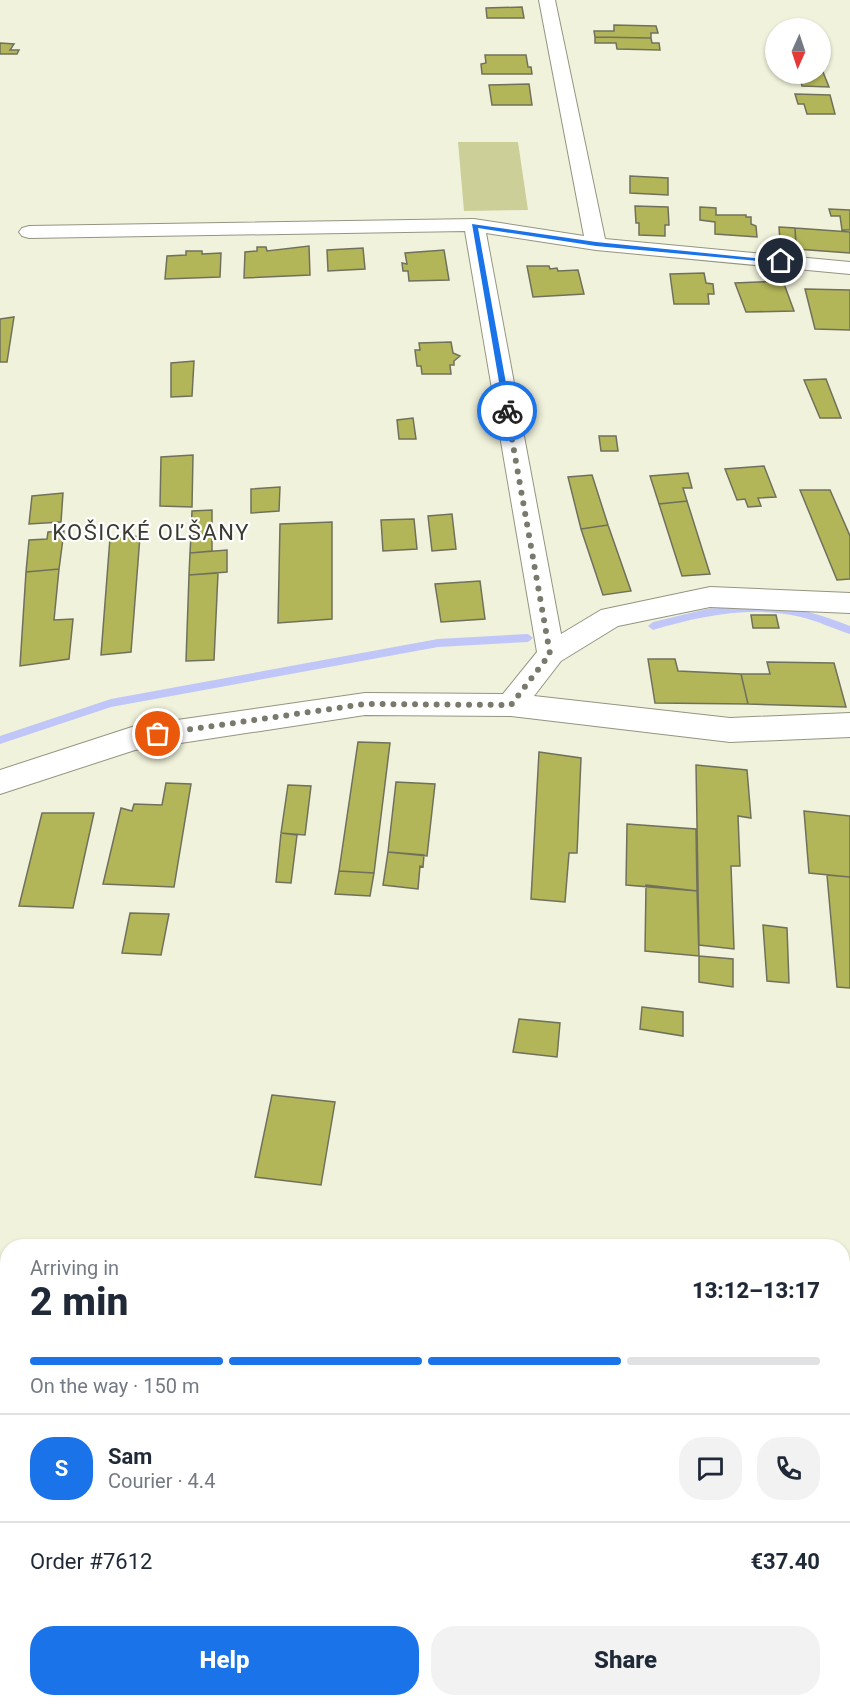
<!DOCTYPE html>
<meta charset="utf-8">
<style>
:root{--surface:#fff;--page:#f2f2f3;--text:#1f2937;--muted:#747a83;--line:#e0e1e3;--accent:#1a73e8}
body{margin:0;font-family:Roboto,sans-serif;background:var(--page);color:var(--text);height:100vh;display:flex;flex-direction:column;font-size:22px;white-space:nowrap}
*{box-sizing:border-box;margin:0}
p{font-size:20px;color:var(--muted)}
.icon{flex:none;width:33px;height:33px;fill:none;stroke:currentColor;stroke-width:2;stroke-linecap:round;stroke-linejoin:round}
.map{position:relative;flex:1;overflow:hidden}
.sheet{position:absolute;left:0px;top:1239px;width:850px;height:468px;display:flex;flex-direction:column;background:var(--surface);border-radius:24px 24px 0 0;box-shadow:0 2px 4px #0004}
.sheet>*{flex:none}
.needle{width:39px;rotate:183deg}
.fabs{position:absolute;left:765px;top:18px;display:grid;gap:12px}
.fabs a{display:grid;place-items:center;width:66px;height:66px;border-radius:50%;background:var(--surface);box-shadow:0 2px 4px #0004;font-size:30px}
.pin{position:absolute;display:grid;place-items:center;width:51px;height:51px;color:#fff;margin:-26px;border:3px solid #fff;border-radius:50%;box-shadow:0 2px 6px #0007}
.courier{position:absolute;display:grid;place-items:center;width:60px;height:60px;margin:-30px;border:4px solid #1a73e8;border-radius:50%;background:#fff;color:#222;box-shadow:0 2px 8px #0007}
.head em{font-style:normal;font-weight:800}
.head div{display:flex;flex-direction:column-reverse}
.head{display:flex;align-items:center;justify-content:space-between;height:102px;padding:0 30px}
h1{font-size:39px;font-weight:800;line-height:45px}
.bar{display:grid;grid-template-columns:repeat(4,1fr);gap:9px 6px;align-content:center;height:72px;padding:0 30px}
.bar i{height:8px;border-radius:4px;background:var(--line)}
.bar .selected{background:var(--accent)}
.bar p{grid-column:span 4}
.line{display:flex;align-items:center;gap:15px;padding:0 30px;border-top:2px solid var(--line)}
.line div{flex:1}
.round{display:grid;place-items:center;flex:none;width:63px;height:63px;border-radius:24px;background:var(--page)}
.action{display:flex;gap:12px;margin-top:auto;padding:12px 30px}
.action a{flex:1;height:69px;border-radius:24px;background:var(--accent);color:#fff;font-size:24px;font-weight:800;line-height:69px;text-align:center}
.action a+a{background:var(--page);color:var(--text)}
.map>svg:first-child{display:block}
</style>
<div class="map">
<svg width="850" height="1707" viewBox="0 0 850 1707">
<rect width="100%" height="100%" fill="#f0f2db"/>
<!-- green -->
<path fill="#cccf98" d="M458 142H518L528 210 464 211Z"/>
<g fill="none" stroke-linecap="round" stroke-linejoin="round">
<!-- stream -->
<path fill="#c0c6f8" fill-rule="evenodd" d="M765 604C795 607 822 615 850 626V634C834 629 818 621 801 617 752 605 701 616 653 630L648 626 653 622 707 609Z
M528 634 533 638 528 642 438 647 111 707 0 744V736L111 699 438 639Z"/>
</g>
<!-- building -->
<path fill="#b3b658" stroke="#70715d" stroke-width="1.5" d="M522 7 524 18H487L486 8Z
M614 25 656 26 658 33H651V38L595 37 594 31H614Z
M595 37 651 38 652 43H659L660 50 617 49 616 43H595Z
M0 43 14 44 10 50H19L17 54H0Z
M485 55H526L528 67H531L532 74H482L481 64 486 63Z
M820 72H823L829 87 802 86 799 74Z
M529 84 532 105H492L489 85Z
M795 94 830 95 835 114H807L804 104H798Z
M630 176 668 178V195L630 193Z
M635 206 668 207 669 225H665V236L639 235V223H636Z
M700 207 716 208V215H746V217H751V224L756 226 757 237 715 234V222L700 220Z
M829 209 850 210V230H842L840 216H831Z
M779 227 795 228 796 242 780 241Z
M795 228 850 232V253L796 249Z
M309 246 310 275 244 278 245 252 257 251V247H266L267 251Z
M363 248 365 269 328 271 327 250Z
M444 250 449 280 409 281 408 271H403L402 263 407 264 405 253Z
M186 251H202V254L221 253 220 277 165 279 167 256 186 255Z
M527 266H549L550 269 557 268 558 271 578 270 584 294 533 297Z
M704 273 706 283 713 284 714 294H708L709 304H674L670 274Z
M783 281 794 311 746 312 735 283Z
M805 289 850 290V330L815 329Z
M14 317 7 362H0V319Z
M451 342 453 353 460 356 454 361V365H450L451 374H422L421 366H417L415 350H420L419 343Z
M194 361 192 396 171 397V363Z
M826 379 841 418H820L804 380Z
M413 418 416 439H399L397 420Z
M599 436H616L618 451H601Z
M193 455 192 507 160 506 161 457Z
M764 466 776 497 758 498 761 506 748 507 745 499 737 500 725 469Z
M688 473 692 488H683L687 501 659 504 650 476Z
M592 475 608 525 581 529 568 477Z
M280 487 279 511 251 513V489Z
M800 490H830L850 536V579L837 580Z
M63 493 61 522 29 524 32 496Z
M687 501 710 574 682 576 659 504Z
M212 510V533L191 535 192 511Z
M452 514 456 549 432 551 428 516Z
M414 519 417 549 383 551 381 520Z
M332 522V619L278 623 280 524Z
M608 525 631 591 603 595 581 529Z
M64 531 59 569 26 572 29 540 47 539 48 532Z
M212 533V551L190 553 191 535Z
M140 536 131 652 101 655 110 538Z
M227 550V572L189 575 190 553Z
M59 569 54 620 73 619 69 659 20 666 26 572Z
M218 573 214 660 186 661 189 575Z
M480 581 485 619 441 622 435 584Z
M751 615H776L779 628H753Z
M648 659H675L678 671 741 674 748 704 655 703Z
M767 662 834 663 846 707 748 704 741 674H770Z
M358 742 390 743 374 873 339 871Z
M539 752 581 758 577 853H569L565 902 531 899Z
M696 765 747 770 751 818 738 816 740 866H731L734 949 699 945Z
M396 782 435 784 427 856 388 852Z
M166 783 191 784 174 887 103 884 121 808 132 811 134 804 162 805Z
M288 785 311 786 305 835 281 833Z
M804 811 850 816V877L809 873Z
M42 813H94L73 908 19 906Z
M627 824 696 829 697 891 626 885Z
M281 833 297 835 291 883 276 882Z
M388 852 424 855 423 867 420 866 418 889 383 885Z
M339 871 374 873 370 896 335 894Z
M827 875 850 877V988L837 987Z
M646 885 697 891 699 956 645 951Z
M130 913 169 914 161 955 122 953Z
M763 925 787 928 789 983 767 981Z
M699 956 733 959V987L699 982Z
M642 1007 683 1012V1036L640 1029Z
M519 1019 560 1023 557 1057 513 1052Z
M272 1095 335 1102 321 1185 255 1177Z"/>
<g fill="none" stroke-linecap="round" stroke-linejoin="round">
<!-- street casing -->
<g stroke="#949581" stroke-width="2">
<path id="street" d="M539 0H555L605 239 850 262V274L596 250 486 233 561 634 601 610 710 587 850 593V613L710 607 618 626 561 661 534 696 730 718 850 713V737L730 742 511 716 365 715 135 750 0 794V770L135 726 365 693 503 694 537 652 465 231 29 238 22 236 19 232 22 228 29 226 474 219 584 236Z"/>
</g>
<!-- primary casing -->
<g stroke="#999cae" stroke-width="3">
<path id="primary" d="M850 1640V1688L843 1689V1641Z
M376 1700H502L499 1707H372Z"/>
</g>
<!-- street -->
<use href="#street" fill="#fff" fill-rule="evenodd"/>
<!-- primary -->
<use href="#primary" fill="#e1e3f7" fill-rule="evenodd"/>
</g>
<!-- route -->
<path fill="#1a73e8" d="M472 224 596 242 784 261 781 263 596 246 478 228 511 411 507 414 504 411Z"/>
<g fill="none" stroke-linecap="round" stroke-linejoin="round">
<!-- done -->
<path stroke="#797a6c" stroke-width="6" stroke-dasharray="0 10.8" d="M158 734 365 704 511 705 550 654 507 411"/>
</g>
<g text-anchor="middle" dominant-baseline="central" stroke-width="4.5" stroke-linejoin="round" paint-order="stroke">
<!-- quarter labels -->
<g font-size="22" letter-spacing="1.5" fill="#393a31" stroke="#fff">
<text x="151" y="532">KOŠICKÉ OĽŠANY</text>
</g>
</g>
</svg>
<div class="fabs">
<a><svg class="needle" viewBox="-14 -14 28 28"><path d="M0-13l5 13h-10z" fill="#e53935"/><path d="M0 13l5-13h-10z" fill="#747a83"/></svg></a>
</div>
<div class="pin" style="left:158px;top:734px;background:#ea580c"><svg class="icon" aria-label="bag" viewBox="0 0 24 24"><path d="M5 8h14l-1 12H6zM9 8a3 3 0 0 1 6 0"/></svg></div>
<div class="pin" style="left:781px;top:261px;background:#1f2937"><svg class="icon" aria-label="home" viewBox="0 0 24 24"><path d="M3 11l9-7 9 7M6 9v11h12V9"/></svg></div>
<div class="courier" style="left:507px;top:411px"><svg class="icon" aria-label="bike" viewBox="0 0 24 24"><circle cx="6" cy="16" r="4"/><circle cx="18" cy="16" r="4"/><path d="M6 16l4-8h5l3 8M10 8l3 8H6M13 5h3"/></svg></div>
<section class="sheet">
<div class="head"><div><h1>2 min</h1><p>Arriving in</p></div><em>13:12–13:17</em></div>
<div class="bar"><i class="selected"></i><i class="selected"></i><i class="selected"></i><i></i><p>On the way · 150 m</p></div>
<div class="line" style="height:108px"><b class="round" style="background:var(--accent);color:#fff">S</b><div><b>Sam</b><p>Courier · 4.4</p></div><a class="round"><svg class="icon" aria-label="chat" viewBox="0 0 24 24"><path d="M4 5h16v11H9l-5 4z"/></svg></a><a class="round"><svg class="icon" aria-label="phone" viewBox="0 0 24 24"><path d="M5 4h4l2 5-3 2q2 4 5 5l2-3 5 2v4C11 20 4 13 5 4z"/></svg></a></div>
<div class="line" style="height:78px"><div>Order #7612</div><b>€37.40</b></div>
<div class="action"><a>Help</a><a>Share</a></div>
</section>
</div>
